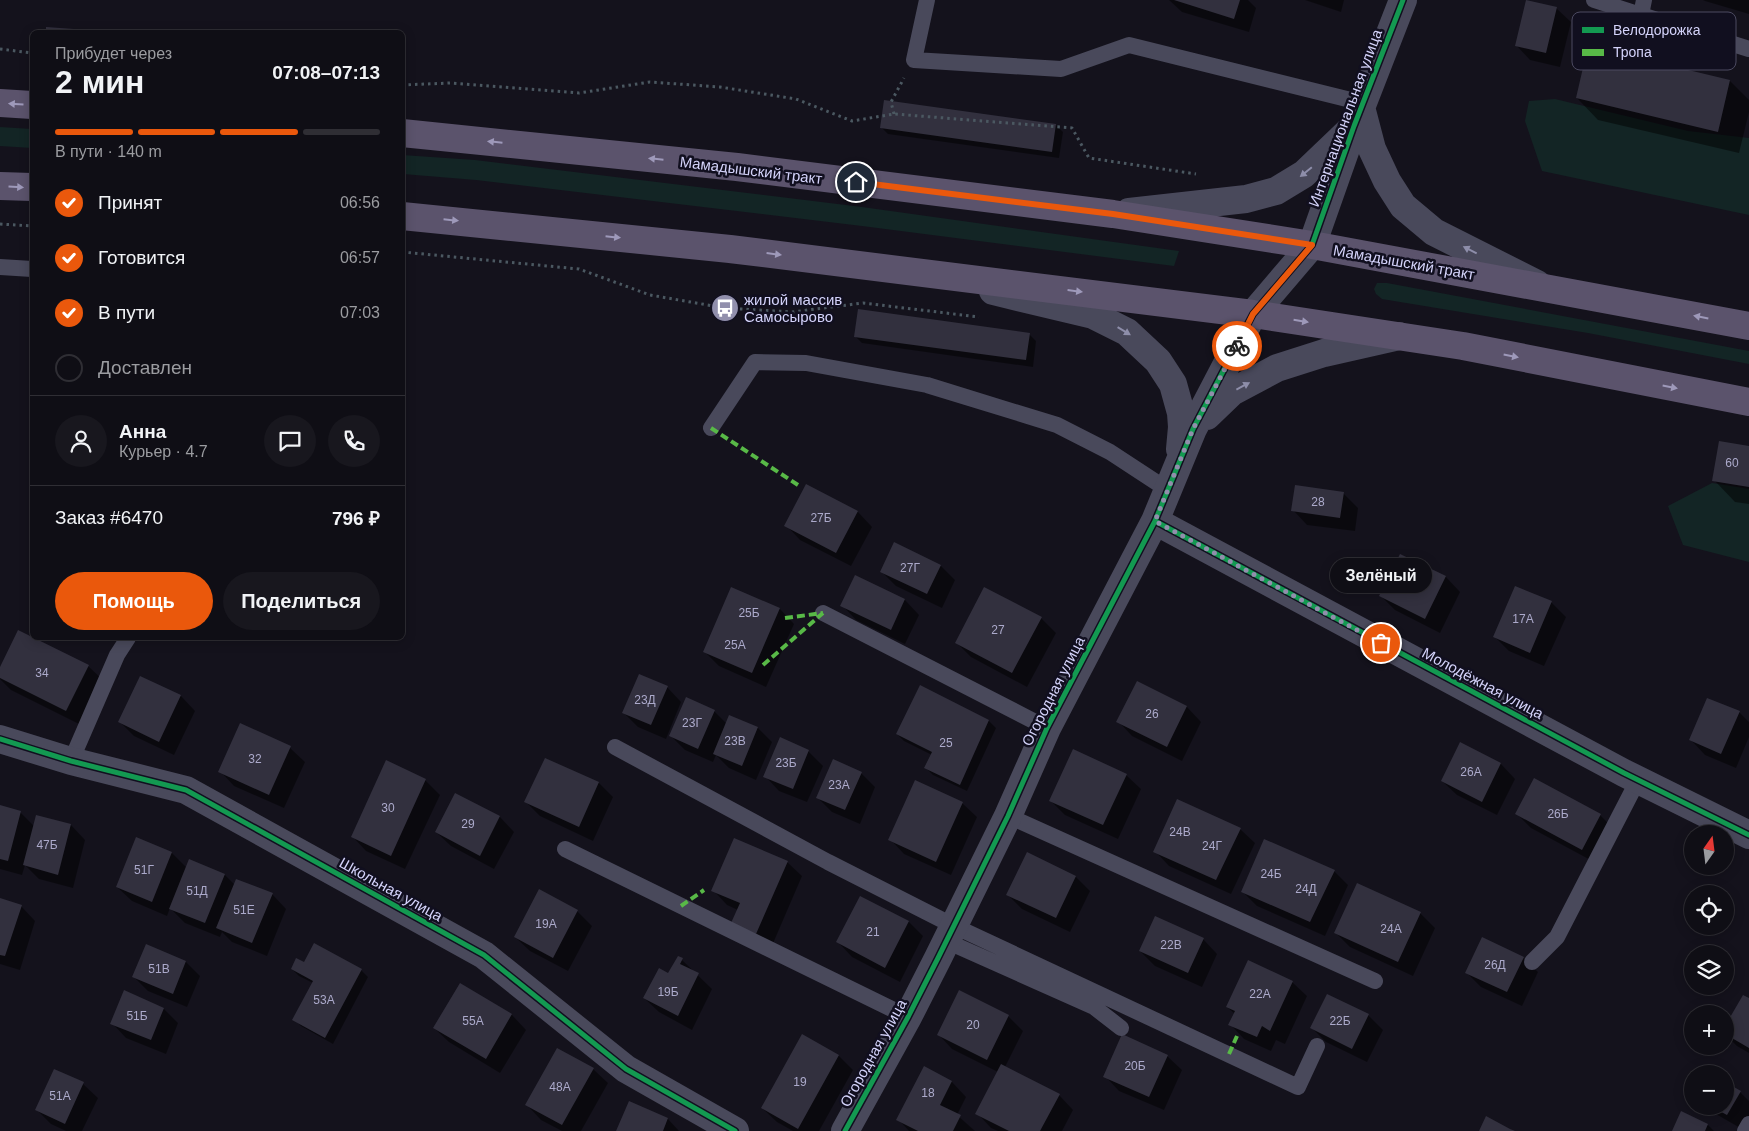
<!DOCTYPE html>
<html lang="ru">
<meta charset="utf-8">
<style>
:root{--surface:#0f0e15;--page:#18171e;--text:#f1f3f6;--muted:#9b9ca0;--line:#2f2e34;--accent:#ea580c}
body{margin:0;font-family:Arial,sans-serif;background:var(--page);color:var(--text);height:100vh;display:flex;flex-direction:column;font-size:19px;white-space:nowrap}
*{box-sizing:border-box;margin:0}
p{font-size:16px;color:var(--muted)}
.icon{flex:none;width:28px;height:28px;fill:none;stroke:currentColor;stroke-width:2;stroke-linecap:round;stroke-linejoin:round}
.map{position:relative;flex:1;overflow:hidden}
.details{position:absolute;left:30px;top:30px;width:375px;height:610px;display:flex;flex-direction:column;background:var(--surface);border-radius:8px;box-shadow:0 2px 12px #0003,0 0 0 1px var(--line)}
.details>*{flex:none}
.needle{width:32px;rotate:14deg}
.controls{position:absolute;left:1684px;top:825px;display:grid;gap:10px}
.controls a{display:grid;place-items:center;width:50px;height:50px;border-radius:50%;background:var(--surface);box-shadow:0 2px 12px #0003,0 0 0 1px var(--line);font-size:25px}
.pin{position:absolute;display:grid;place-items:center;width:42px;height:42px;color:#fff;margin:-21px;border:2px solid #fff;border-radius:50%;box-shadow:0 1px 5px #0007}
.courier{position:absolute;display:grid;place-items:center;width:50px;height:50px;margin:-25px;border:4px solid #ea580c;border-radius:50%;background:#fff;color:#222;box-shadow:0 1px 6px #0007}
.bubble{position:absolute;height:35px;border-radius:18px;background:var(--surface);box-shadow:0 2px 12px #0003,0 0 0 1px var(--line);font-size:16px;font-weight:600;line-height:35px;text-align:center}
.head em{font-style:normal;font-weight:600}
.head div{display:flex;flex-direction:column-reverse}
.head{display:flex;align-items:center;justify-content:space-between;height:85px;padding:0 25px}
h1{font-size:32px;font-weight:600;line-height:38px}
.bar{display:grid;grid-template-columns:repeat(4,1fr);gap:8px 5px;align-content:center;height:60px;padding:0 25px}
.bar i{height:6px;border-radius:4px;background:var(--line)}
.bar .current{background:var(--accent)}
.bar p{grid-column:span 4}
.line{display:flex;align-items:center;gap:12px;padding:0 25px;border-top:1px solid var(--line)}
.line div{flex:1}
.round{display:grid;place-items:center;flex:none;width:52px;height:52px;border-radius:26px;background:var(--page)}
ol{padding:0 25px;list-style:none}
li{display:flex;align-items:center;gap:15px;height:55px}
li p{margin-inline-start:auto}
li .icon{padding:5px;border-radius:50%;background:var(--accent);color:#fff;stroke-width:4}
li:last-child{color:var(--muted)}
li i{width:28px;height:28px;border:2px solid var(--line);border-radius:50%}
.button{display:flex;gap:10px;margin-top:auto;padding:10px 25px}
.button a{flex:1;height:58px;border-radius:30px;background:var(--accent);color:#fff;font-size:20px;font-weight:600;line-height:58px;text-align:center}
.button a+a{background:var(--page);color:var(--text)}
.map>svg:first-child{display:block}
</style>
<div class="map">
<svg width="1749" height="1131" viewBox="0 0 1749 1131">
<rect width="100%" height="100%" fill="#14121c"/>
<!-- green -->
<path fill="#132525" d="M1555 99 1688 131 1749 138V215L1542 171 1525 121 1529 101Z
M0 127 32 129V148L0 146Z
M402 155 475 160 862 207 1179 251 1174 266 862 226 476 180 403 174Z
M1377 283H1387L1749 351V364L1588 333 1382 299 1376 294 1374 289Z
M1712 483 1749 489V562L1683 545 1668 506Z"/>
<!-- shadow -->
<path fill="#0007" d="M1169 0H1248L1256 8 1249 32 1182 12Z
M1305 0H1344L1341 12Z
M1703 0H1749V14L1705 1Z
M1556 8 1571 22 1560 67 1530 60 1516 45Z
M47 28 73 30 75 32H47Z
M1730 81 1749 100V112L1739 153 1598 120 1577 98Z
M1056 125 1063 132 1059 158 888 134 881 127Z
M1029 334 1036 341 1033 367 862 343 855 336Z
M1749 447V504L1735 502 1714 480Z
M807 486 858 512 872 527 851 566 800 540 786 525Z
M1343 493 1358 508 1355 531 1307 525 1293 510Z
M1401 555 1446 577 1460 592 1440 633 1395 610 1381 596Z
M941 566 955 580 942 608 896 586 881 571Z
M856 577 905 600 919 615 905 644 856 620 842 605Z
M732 589 780 609 794 624 766 687 719 666 705 652Z
M1551 602 1566 617 1544 666 1509 651 1495 637Z
M1041 618 1056 633 1027 687 971 657 956 642Z
M88 666 103 680 81 725 11 690 0 679V670Z
M140 677 181 696 195 711 174 755 134 736 120 722Z
M1137 683 1187 707 1201 722 1182 761 1132 736 1118 721Z
M667 687 681 702 666 739 638 727 624 713Z
M920 687 989 721 996 728 967 791 933 775 926 768 932 755 904 741 897 734Z
M714 711 727 724 758 728 772 742 756 780 729 768 716 755 713 762 685 750 671 736Z
M1739 712 1749 722V737L1736 768 1705 755 1691 740Z
M1461 744 1501 764 1515 779 1497 815 1457 795 1442 781Z
M290 748 305 762 284 808 234 786 220 771Z
M808 751 823 766 807 802 779 791 765 776Z
M546 759 599 783 613 797 593 841 540 816 526 802Z
M861 773 875 787 860 824 832 812 818 798Z
M1126 775 1141 789 1118 839 1065 815 1051 801Z
M425 780 440 795 405 869 366 851 352 836Z
M456 795 500 817 514 832 494 869 451 846 436 832Z
M962 803 977 817 951 875 904 854 890 839Z
M0 807 20 812 34 826 37 816 71 825 85 840 73 888 39 879 25 865 22 875 0 869Z
M1516 813 1600 815 1614 829 1596 863 1531 828Z
M1240 829 1255 843 1231 894 1169 866 1155 851Z
M137 839 172 853 187 868 225 875 235 885 272 894 286 909 267 956 232 942 222 932 220 937 185 923 170 908 167 916 132 901 117 887Z
M787 862 802 876 771 948 747 937 738 910 727 905 713 890Z
M1334 871 1348 885 1325 936 1257 906 1243 892Z
M1076 877 1090 891 1070 932 1022 909 1008 895Z
M860 897 909 922 923 936 900 982 852 957 838 942Z
M0 900 21 906 35 921 20 970 0 964Z
M577 911 592 926 568 971 530 951 515 937Z
M1420 913 1435 928 1413 976 1350 947 1336 933Z
M1203 939 1217 954 1202 987 1155 966 1140 951Z
M146 946 186 962 200 976 187 1007 148 991 134 977Z
M678 958 682 960 712 989 692 1030 659 1012 644 998 669 974Z
M1523 958 1538 972 1522 1006 1481 987 1467 973Z
M304 964 361 970 368 977 333 1044 301 1026 294 1019 313 983 299 976 292 969Z
M1292 982 1307 996 1285 1044 1276 1040 1271 1051 1244 1039 1230 1024 1235 1014 1227 1007Z
M460 985 512 1015 526 1030 500 1073 449 1042 434 1028Z
M124 992 164 1009 178 1023 166 1054 126 1038 112 1023Z
M1328 996 1368 1015 1383 1030 1367 1062 1326 1042 1312 1028Z
M1749 1000V1053L1737 1046 1725 1034V1029Z
M1008 1016 1023 1031 1005 1067 1059 1095 1073 1110 1062 1131H998L991 1128 977 1113 998 1072 952 1049 938 1034Z
M802 1036 839 1056 853 1070 819 1131H793L777 1122 762 1108Z
M1167 1056 1182 1070 1164 1110 1119 1091 1105 1076Z
M925 1068 952 1082 966 1097 957 1115 975 1131H909L898 1119Z
M593 1069 608 1083 581 1131H562L541 1120 527 1105Z
M83 1084 98 1098 82 1131H66L51 1124 37 1110Z
M1725 1084 1740 1092 1749 1101V1116L1742 1129 1702 1106H1725Z
M630 1103 668 1119 679 1131H618Z
M1708 1125 1714 1131H1673Z"/>
<!-- building -->
<path fill="#32303e" d="M1174 0H1240L1234 19Z
M1526 0 1557 7 1546 53 1515 46Z
M46 27 74 29 73 32H46Z
M1588 46 1730 80 1718 132 1576 98Z
M884 100 1056 124 1052 152 880 128Z
M858 309 1030 333 1026 360 854 337Z
M1719 441 1749 446V487L1712 481Z
M806 484 858 511 836 553 784 526Z
M1295 485 1344 492 1340 518 1291 511Z
M894 542 941 565 927 594 880 572Z
M1400 554 1446 576 1425 619 1379 596Z
M855 575 905 599 891 630 840 606Z
M1515 586 1552 601 1530 653 1493 637Z
M731 587 780 608 752 673 703 652Z
M984 587 1042 617 1012 673 955 643Z
M18 630 89 665 66 711 0 678V667Z
M639 674 668 686 651 725 622 713Z
M140 676 181 695 159 742 118 722Z
M1137 681 1187 706 1167 747 1116 722Z
M920 685 989 720 960 785 924 768 932 752 896 734Z
M686 697 715 710 698 749 669 736Z
M1707 698 1740 711 1721 754 1689 740Z
M729 715 758 727 742 766 713 754Z
M240 723 291 746 269 795 218 772Z
M780 737 809 750 793 789 763 777Z
M1460 742 1501 763 1482 802 1441 781Z
M1073 749 1127 774 1103 825 1049 801Z
M545 758 599 782 579 827 524 802Z
M833 759 862 772 845 810 816 798Z
M386 760 426 779 391 856 351 837Z
M1534 778 1601 814 1582 850 1515 814Z
M915 780 963 802 936 862 888 840Z
M455 793 500 816 480 856 435 832Z
M1177 799 1241 828 1216 880 1153 852Z
M0 805 21 811 8 861 0 859Z
M36 815 71 824 58 875 23 865Z
M136 837 172 852 152 902 116 887Z
M734 838 788 861 756 934 731 923 740 903 711 891Z
M1264 839 1335 870 1310 922 1241 892Z
M1027 852 1076 876 1056 918 1006 895Z
M189 859 225 874 205 923 169 909Z
M236 879 273 893 252 943 216 928Z
M1357 883 1421 912 1398 962 1334 933Z
M539 889 578 910 553 958 514 937Z
M860 896 909 921 885 968 836 942Z
M0 898 22 905 5 956 0 955Z
M1155 916 1204 938 1188 973 1139 951Z
M1482 937 1524 957 1507 992 1465 973Z
M314 943 362 969 325 1038 292 1020 313 981 291 969 296 958 304 962Z
M146 944 186 961 173 994 132 977Z
M678 956 683 958 680 964 699 973 678 1016 643 998 659 968 668 973Z
M1248 960 1293 981 1270 1031 1262 1026 1257 1037 1228 1025 1235 1011 1226 1007Z
M460 983 512 1014 486 1059 433 1028Z
M124 990 164 1008 151 1040 110 1024Z
M959 990 1009 1015 987 1060 937 1035Z
M1327 994 1369 1014 1352 1049 1310 1028Z
M1743 995 1749 998V1048L1725 1034V1026Z
M802 1034 839 1055 798 1129 761 1108Z
M1122 1034 1168 1055 1149 1097 1103 1077Z
M557 1048 594 1068 562 1125 525 1105Z
M1001 1064 1060 1094 1040 1131H1009L975 1114Z
M924 1066 952 1081 940 1105 961 1115 953 1131H918L896 1120Z
M54 1069 84 1082 65 1124 35 1110Z
M1725 1082 1741 1091 1727 1115 1710 1106H1725Z
M629 1101 668 1118 663 1131H616Z
M1681 1111 1708 1124 1705 1131H1672Z
M1486 1116 1510 1129 1515 1131H1479Z"/>
<g fill="none" stroke-linecap="round" stroke-linejoin="round">
<!-- path -->
<path stroke="#4b5861" stroke-width="3" stroke-dasharray="2.5 4" stroke-linecap="butt" d="M0 49 32 53
M402 85 450 83 579 93 650 82 720 87 796 99 852 121 894 114 1072 128 1089 158 1196 174
M894 114 891 102 904 78
M0 224 32 226
M402 252 579 269 650 295 725 308 792 312 863 303 979 317"/>
<!-- service -->
<path stroke="#49495b" stroke-width="16" d="M927 0 914 60 1061 69 1129 45 1363 103
M1594 0 1641 15 1644 0
M1641 15 1749 49
M0 267 32 269
M711 428 755 362 806 363 927 385 1057 425 1110 452 1168 490
M823 613 1047 728
M615 747 828 862 954 926 1298 1087 1317 1046
M71 761 117 655 128 638
M1008 816 1375 981
M565 849 908 1017
M946 941 1094 1007 1121 1028
M1532 962 1557 937 1638 780
M1745 1131 1749 1124"/>
<!-- minor -->
<path stroke="#49495b" stroke-width="28" d="M993 291 1093 315 1127 332 1158 361 1173 384 1181 413 1182 427 1180 449
M1207 416 1232 392 1277 368 1324 353 1399 336
M1155 521 1624 773 1749 835
M0 739 71 761 186 790 484 955 626 1069 735 1131
M845 1131 908 1017 938 958 1008 816 1047 728 1155 521 1193 429 1253 314"/>
<!-- tertiary -->
<path stroke="#49495b" stroke-width="28" d="M1361 107 1372 149 1387 181 1403 206 1434 232 1537 284
M1129 212 1246 199 1276 191 1304 174 1349 131
M1253 314 1312 245 1354 126 1403 0"/>
<!-- primary -->
<path stroke="#5b536c" stroke-width="28" d="M0 103 32 105
M402 133 737 167 1113 214 1312 245 1749 326
M0 186 32 187
M402 216 730 249 1253 314 1463 346 1749 402"/>
<!-- quiet -->
<path stroke="#58b947" stroke-width="4" stroke-dasharray="8 4" stroke-linecap="butt" d="M711 428 798 485
M785 618 823 613
M763 665 823 613
M681 906 704 890
M1229 1054 1237 1036"/>
<!-- cycleway casing -->
<g stroke="#110f1f" stroke-width="8">
<path id="cycleway" d="M1155 521 1624 773 1749 835
M0 739 71 761 186 790 484 955 626 1069 735 1131
M845 1131 908 1017 938 958 1008 816 1047 728 1155 521 1193 429 1253 314 1312 245 1354 126 1403 0"/>
</g>
<!-- cycleway -->
<use href="#cycleway" stroke="#139951" stroke-width="5"/>
</g>
<!-- one-way arrows -->
<defs><path id="oneway-solid" d="M-6-.8H1V-3.2L6.5 0L1 3.2V.8H-6Z" transform="scale(1.25)"/></defs>
<g fill="#9e99ba">
<use href="#oneway-solid" transform="translate(16 104) rotate(-176)"/>
<use href="#oneway-solid" transform="translate(495 142) rotate(-174)"/>
<use href="#oneway-solid" transform="translate(656 159) rotate(-174)"/>
<use href="#oneway-solid" transform="translate(16 187) rotate(3)"/>
<use href="#oneway-solid" transform="translate(451 220) rotate(6)"/>
<use href="#oneway-solid" transform="translate(613 237) rotate(6)"/>
<use href="#oneway-solid" transform="translate(774 254) rotate(7)"/>
<use href="#oneway-solid" transform="translate(1075 291) rotate(7)"/>
<use href="#oneway-solid" transform="translate(1701 317) rotate(-169)"/>
<use href="#oneway-solid" transform="translate(1301 321) rotate(9)"/>
<use href="#oneway-solid" transform="translate(1511 356) rotate(11)"/>
<use href="#oneway-solid" transform="translate(1670 387) rotate(11)"/>
</g>
<g fill="#8e8eaa">
<use href="#oneway-solid" transform="translate(1306 172) rotate(141)"/>
<use href="#oneway-solid" transform="translate(1470 250) rotate(-153)"/>
<use href="#oneway-solid" transform="translate(1124 331) rotate(31)"/>
<use href="#oneway-solid" transform="translate(1243 386) rotate(-28)"/>
</g>
<g fill="none" stroke-linecap="round" stroke-linejoin="round">
<!-- done -->
<path stroke="#918fac" stroke-width="5" stroke-dasharray="0 9" d="M1237 346 1193 429 1155 521 1381 643"/>
<!-- route -->
<path stroke="#ea580c" stroke-width="6" d="M856 182 1113 214 1312 245 1253 314 1237 346"/>
</g>
<!-- icons -->
<defs>
<g id="bus-disc" transform="scale(1.4375)"><circle r="9.5" fill="#918fac" stroke="#110f1f"/><path d="M-5-6H5V4H4V6H2V4H-2V6H-4V4H-5ZM-3.5-4V0h7V-4ZM-3.5 1.2v1.5H-2V1.2ZM2 1.2v1.5H3.5V1.2Z" fill="#fff"/></g>
</defs>
<g fill-rule="evenodd">
<use href="#bus-disc" x="725" y="308"/>
</g>
<g text-anchor="middle" dominant-baseline="central" stroke-width="5" stroke-linejoin="round" paint-order="stroke">
<!-- number labels -->
<g font-size="12" fill="#acaacb">
<text x="1732" y="463">60</text>
<text x="1318" y="502">28</text>
<text x="821" y="518">27Б</text>
<text x="910" y="568">27Г</text>
<text x="749" y="613">25Б</text>
<text x="1523" y="619">17А</text>
<text x="998" y="630">27</text>
<text x="735" y="645">25А</text>
<text x="42" y="673">34</text>
<text x="645" y="700">23Д</text>
<text x="1152" y="714">26</text>
<text x="692" y="723">23Г</text>
<text x="735" y="741">23В</text>
<text x="946" y="743">25</text>
<text x="255" y="759">32</text>
<text x="786" y="763">23Б</text>
<text x="1471" y="772">26А</text>
<text x="839" y="785">23А</text>
<text x="388" y="808">30</text>
<text x="1558" y="814">26Б</text>
<text x="468" y="824">29</text>
<text x="1180" y="832">24В</text>
<text x="47" y="845">47Б</text>
<text x="1212" y="846">24Г</text>
<text x="144" y="870">51Г</text>
<text x="1271" y="874">24Б</text>
<text x="1306" y="889">24Д</text>
<text x="197" y="891">51Д</text>
<text x="244" y="910">51Е</text>
<text x="546" y="924">19А</text>
<text x="1391" y="929">24А</text>
<text x="873" y="932">21</text>
<text x="1171" y="945">22В</text>
<text x="1495" y="965">26Д</text>
<text x="159" y="969">51В</text>
<text x="668" y="992">19Б</text>
<text x="1260" y="994">22А</text>
<text x="324" y="1000">53А</text>
<text x="137" y="1016">51Б</text>
<text x="473" y="1021">55А</text>
<text x="1340" y="1021">22Б</text>
<text x="973" y="1025">20</text>
<text x="1135" y="1066">20Б</text>
<text x="800" y="1082">19</text>
<text x="560" y="1087">48А</text>
<text x="928" y="1093">18</text>
<text x="60" y="1096">51А</text>
</g>
<!-- street labels -->
<g font-size="15" fill="#d4d3fa" stroke="#110f1f">
<text transform="translate(1345 118) rotate(-70)">Интернациональная улица</text>
<text transform="translate(751 170) rotate(7)">Мамадышский тракт</text>
<text transform="translate(1404 262) rotate(10)">Мамадышский тракт</text>
<text transform="translate(1483 683) rotate(28)">Молодёжная улица</text>
<text transform="translate(1053 691) rotate(-63)">Огородная улица</text>
<text transform="translate(391 889) rotate(29)">Школьная улица</text>
<text transform="translate(873 1053) rotate(-61)">Огородная улица</text>
</g>
<!-- poi labels -->
<g font-size="15" fill="#d4d3fa" stroke="#110f1f" text-anchor="start">
<text x="744" y="299">жилой массив<tspan x="744" dy="17">Самосырово</tspan></text>
</g>
</g>
<!-- legend -->
<rect x="1572" y="12" width="164" height="58" rx="8" fill="#110f1f" stroke="#4c4a61" stroke-width="1"/>
<rect x="1582" y="27" width="22" height="6" fill="#139951"/>
<rect x="1582" y="49" width="22" height="7" fill="#58b947"/>
<g font-size="14" fill="#d4d3fa">
<text x="1613" y="35">Велодорожка</text>
<text x="1613" y="57">Тропа</text>
</g>
</svg>
<div class="controls">
<a><svg class="needle" viewBox="-14 -14 28 28"><path d="M0-13l5 13h-10z" fill="#e53935"/><path d="M0 13l5-13h-10z" fill="#9b9ca0"/></svg></a>
<a><svg class="icon" aria-label="locate" viewBox="0 0 24 24"><circle cx="12" cy="12" r="6"/><path d="M12 2v4M12 18v4M2 12h4M18 12h4"/></svg></a>
<a><svg class="icon" aria-label="layers" viewBox="0 0 24 24"><path d="M12 4l9 5-9 5-9-5zM3 14l9 5 9-5"/></svg></a>
<a>+</a>
<a>−</a>
</div>
<div class="pin" style="left:1381px;top:643px;background:#ea580c"><svg class="icon" aria-label="bag" viewBox="0 0 24 24"><path d="M5 8h14l-1 12H6zM9 8a3 3 0 0 1 6 0"/></svg></div>
<div class="pin" style="left:856px;top:182px;background:#1f2937"><svg class="icon" aria-label="home" viewBox="0 0 24 24"><path d="M3 11l9-7 9 7M6 9v11h12V9"/></svg></div>
<div class="courier" style="left:1237px;top:346px"><svg class="icon" aria-label="bike" viewBox="0 0 24 24"><circle cx="6" cy="16" r="4"/><circle cx="18" cy="16" r="4"/><path d="M6 16l4-8h5l3 8M10 8l3 8H6M13 5h3"/></svg></div>
<div class="bubble" style="left:1330px;top:558px;width:102px">Зелёный</div>
<section class="details">
<div class="head"><div><h1>2 мин</h1><p>Прибудет через</p></div><em>07:08–07:13</em></div>
<div class="bar"><i class="current"></i><i class="current"></i><i class="current"></i><i></i><p>В пути · 140 m</p></div>
<ol>
<li><svg class="icon" aria-label="check" viewBox="0 0 24 24"><path d="M5 12l5 5 9-10"/></svg>Принят<p>06:56</p></li>
<li><svg class="icon" aria-label="check" viewBox="0 0 24 24"><path d="M5 12l5 5 9-10"/></svg>Готовится<p>06:57</p></li>
<li><svg class="icon" aria-label="check" viewBox="0 0 24 24"><path d="M5 12l5 5 9-10"/></svg>В пути<p>07:03</p></li>
<li><i></i>Доставлен</li>
</ol>
<div class="line" style="height:90px"><a class="round"><svg class="icon" aria-label="person" viewBox="0 0 24 24"><circle cx="12" cy="8" r="4"/><path d="M4 21q1-7 8-7t8 7"/></svg></a><div><b>Анна</b><p>Курьер · 4.7</p></div><a class="round"><svg class="icon" aria-label="chat" viewBox="0 0 24 24"><path d="M4 5h16v11H9l-5 4z"/></svg></a><a class="round"><svg class="icon" aria-label="phone" viewBox="0 0 24 24"><path d="M5 4h4l2 5-3 2q2 4 5 5l2-3 5 2v4C11 20 4 13 5 4z"/></svg></a></div>
<div class="line" style="height:65px"><div>Заказ #6470</div><b>796 ₽</b></div>
<div class="button"><a>Помощь</a><a>Поделиться</a></div>
</section>
</div>
